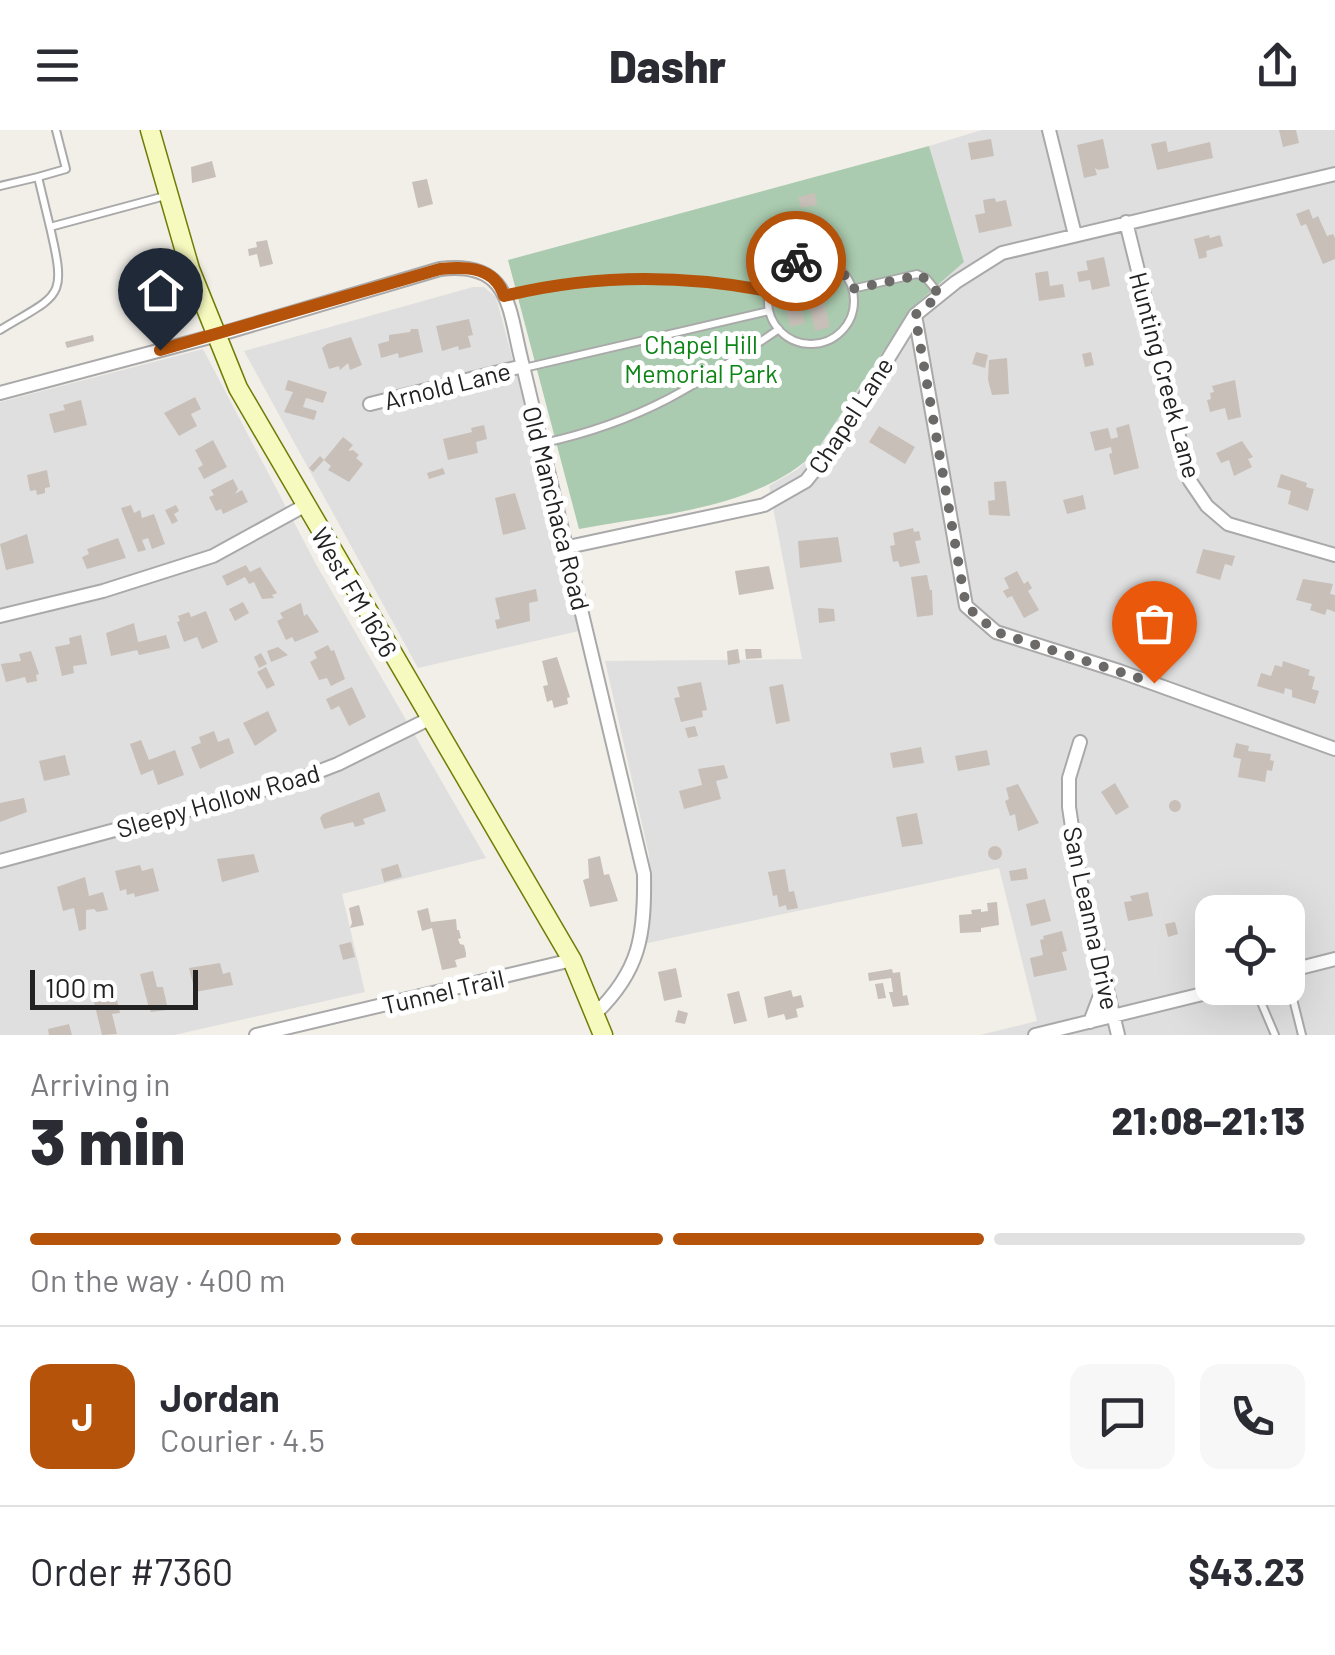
<!DOCTYPE html>
<meta charset="utf-8">
<style>
:root{--surface:#fff;--page:#f7f7f7;--text:#2b2b33;--muted:#7c7c81;--line:#e1e1e2;--accent:#b45309}
body{margin:0;font-family:Barlow,sans-serif;background:var(--page);color:var(--text);height:100vh;display:flex;flex-direction:column;font-size:38px;white-space:nowrap}
*{box-sizing:border-box;margin:0}
p{font-size:32px;color:var(--muted)}
.icon{flex:none;width:55px;height:55px;fill:none;stroke:currentColor;stroke-width:2;stroke-linecap:round;stroke-linejoin:round}
.map{position:relative;height:905px;overflow:hidden}
.side{display:flex;flex-direction:column;background:var(--surface);flex:1}
.side>*{flex:none}
.fabs{position:absolute;left:1195px;top:765px;display:grid;gap:20px}
.fabs a{display:grid;place-items:center;width:110px;height:110px;border-radius:20px;background:var(--surface);box-shadow:0 10px 40px #0002;font-size:50px}
.scale{position:absolute;left:30px;bottom:25px;width:168px;box-sizing:border-box;padding-left:10px;border:5px solid #222;border-top:0;font-size:28px;line-height:35px;white-space:nowrap;color:#222;-webkit-text-stroke:8px #fff;paint-order:stroke}
.pin{position:absolute;display:grid;place-items:center;width:85px;height:85px;color:#fff;margin:-102px -42px;border-radius:50% 50% 50% 0;rotate:-45deg;box-shadow:0 0 10px #0007}
.pin .icon{rotate:45deg}
.courier{position:absolute;display:grid;place-items:center;width:100px;height:100px;margin:-50px;border:8px solid #b45309;border-radius:50%;background:#fff;color:#222;box-shadow:0 2px 12px #0007}
.head em{font-style:normal;font-weight:800}
.head div{display:flex;flex-direction:column-reverse}
.head{display:flex;align-items:center;justify-content:space-between;height:170px;padding:0 30px}
h1{font-size:65px;font-weight:800;line-height:75px}
.bar{display:grid;grid-template-columns:repeat(4,1fr);gap:15px 10px;align-content:center;height:120px;padding:0 30px}
.bar i{height:12px;border-radius:8px;background:var(--line)}
.bar .selected{background:var(--accent)}
.bar p{grid-column:span 4}
.line{display:flex;align-items:center;gap:25px;padding:0 30px;border-top:2px solid var(--line)}
.line div{flex:1}
.round{display:grid;place-items:center;flex:none;width:105px;height:105px;border-radius:20px;background:var(--page)}
header{display:flex;justify-content:space-between;align-items:center;height:130px;padding:0 30px;background:var(--surface);font-size:45px;font-weight:800}
.map>svg:first-child{display:block}
</style>
<header><svg class="icon" aria-label="menu" viewBox="0 0 24 24"><path d="M4 6h16M4 12h16M4 18h16"/></svg>Dashr<svg class="icon" aria-label="share" viewBox="0 0 24 24"><path d="M12 15V3M7 8l5-5 5 5M5 13v7h14v-7"/></svg></header>
<div class="map">
<svg width="1335" height="905" viewBox="0 0 1335 905">
<rect width="100%" height="100%" fill="#f2efe9"/>
<!-- residential -->
<path fill="#e0dfdf" fill-rule="evenodd" d="M982 0H1335V905H980L1037 891 999 738 643 814 651 779 649 725 605 531 802 529 769 356 798 339 815 323 913 177 964 132 929 16ZM1212 782H1288V858H1212Z
M473 157H484L496 167 534 309 579 501 418 538 244 221Z
M203 219 317 436 486 728 342 764 365 862 174 905H0V272Z"/>
<!-- cemetery -->
<path fill="#aacbaf" d="M929 16 964 132 913 177 815 323C754 380 658 384 579 399L508 130Z"/>
<!-- building -->
<path fill="#c7bfb8" d="M1279 0H1296L1299 13 1283 17Z
M991 9 994 26 971 30 968 13Z
M1103 9 1109 38 1098 40 1095 38 1097 45 1084 48 1077 15Z
M1166 11 1168 22 1210 12 1213 28 1157 40 1151 14Z
M212 31 216 47 192 53 191 37Z
M427 49 433 74 418 78 412 52Z
M815 63 817 75 801 78 798 67Z
M995 68 996 72 1006 70 1012 96 979 103 975 85 985 83 983 70Z
M1309 79 1313 89 1318 86 1327 106 1333 104 1335 108V129L1323 134 1306 94 1301 96 1296 84Z
M1209 105 1210 108 1220 105 1223 116 1206 121 1207 127 1199 129 1194 109Z
M267 110 273 134 260 137 257 124 249 126 248 119 257 117 256 112Z
M1104 127 1110 156 1092 160 1090 150 1079 152 1077 142 1088 140 1086 131Z
M816 136 822 161 806 164 800 140Z
M1048 141 1050 156 1063 154 1065 167 1039 171 1035 143Z
M795 152 805 193 790 197 780 155Z
M824 172 830 197 815 201 809 176Z
M469 189 473 205 468 206 471 217 459 220 458 216 442 221 436 196Z
M411 199H418L423 222 399 228 398 223 381 228 378 214 389 211V205L410 202Z
M93 205 94 211 67 218 65 212Z
M351 207 362 235 350 240 348 233 340 240 339 236 329 239 322 218 327 214Z
M976 222 988 225 985 238 972 234Z
M1091 222 1094 235 1085 237 1082 224Z
M1007 228 1009 264 992 265 988 250 989 230Z
M288 250 327 262 323 273 306 268 303 277 317 281 314 290 284 282 293 262 285 260Z
M1235 250 1241 287 1228 290 1225 278 1210 282 1207 270 1211 269 1210 263 1214 262 1212 256Z
M195 267 201 279 191 284 197 296 179 306 164 283Z
M81 270 87 295 54 303 49 284 65 280 63 275Z
M1129 294 1139 338 1114 345 1109 324 1112 323 1111 317 1095 321 1090 302 1108 298 1111 309 1118 307 1116 298Z
M484 295 487 309 476 312 478 323 448 330 443 309 472 302 471 298Z
M879 296 915 317 905 334 869 312Z
M343 307 353 315 348 321 353 320 359 325 356 328 363 334 349 352 328 340 331 336 324 330Z
M213 310 227 337 204 349 198 338 203 335 195 320Z
M1242 311 1253 327 1248 329 1252 337 1234 346 1229 330 1221 333 1216 323Z
M320 326 324 330 313 342 309 338Z
M443 338 445 344 429 349 427 343Z
M47 340 50 357 45 358V363L37 365 36 360 30 361 27 345Z
M1281 344 1307 353 1306 357 1314 359 1308 381 1288 374 1291 361 1277 357Z
M233 349 238 359 235 364 242 360 248 372 223 384 221 379 216 381 209 367 214 365 211 360Z
M1006 351 1010 386 989 385 988 371 995 370 994 352Z
M515 363 526 399 503 405 495 368Z
M1083 365 1086 379 1067 384 1063 370Z
M131 375 134 383 140 380 142 388 154 384 165 414 152 419 148 408 142 410 146 420 138 422 121 378Z
M176 375 179 381 174 384 178 391 172 394 165 380Z
M913 398 914 402 919 401 921 410 915 411 920 433 900 437 898 431 893 432 890 416 895 415 893 403Z
M27 404 34 433 6 440 0 414Z
M838 407 842 432 800 438 798 411Z
M118 408 126 428 87 439 82 427 89 424 87 419Z
M1203 419 1235 426 1232 436 1225 434 1220 450 1196 443Z
M246 435 250 442 260 437 277 463 272 465 274 468 262 469 254 452 249 454 245 447 227 456 222 446Z
M769 436 774 459 739 465 735 441Z
M1017 441 1024 454 1028 451 1032 458 1028 461 1039 480 1024 488 1012 466 1007 468 1003 461 1009 458 1004 448Z
M927 445 930 460H932L933 485 917 487 911 447Z
M1303 449 1333 454 1330 464 1335 465V482L1327 479 1325 485 1310 480 1312 474 1296 470Z
M536 459 538 471 529 473 530 491 497 499 495 490 500 489 495 468Z
M243 472 249 483 235 491 229 479Z
M301 473 304 486 307 484 319 502 295 512 292 507 286 510 277 491 283 488 280 483Z
M818 478 834 479 835 491 819 493Z
M206 481 218 512 202 519 197 507 184 512 177 492 180 491 178 486 189 482 191 487Z
M134 493 138 512 166 505 170 518 139 525 137 520 111 526 106 503Z
M81 505 87 534 73 536 74 543 62 546 55 517 70 514 69 508Z
M328 515 331 521 334 520 345 549 331 556 327 548 319 550 310 532 317 528 314 522Z
M278 517 288 525 271 532 267 521Z
M738 519 740 533 728 535 727 521Z
M745 519H761L762 528 746 529Z
M31 521 39 544 36 545 37 551 27 553 25 547 6 552 1 534 21 531 19 524Z
M261 523 267 534 259 538 254 527Z
M557 527 570 567 567 568 568 574 554 578 552 570 547 572 543 556 548 555 542 531Z
M1283 531 1310 540 1308 545 1315 547 1312 559 1319 561 1315 574 1292 567V560L1285 558 1284 564 1257 556 1261 543 1271 546 1275 535 1282 537Z
M266 537 275 555 267 559 257 542Z
M701 552 707 580 702 581 703 587 681 592 674 568 680 567 677 557Z
M783 554 790 591 776 594 769 557Z
M352 557 366 587 349 596 339 576 331 580 326 569Z
M268 581 277 601 255 616 243 593Z
M695 596 698 606 688 608 685 598Z
M214 601 218 612 229 608 234 623 200 639 191 617 201 613 199 607Z
M141 610 149 630 175 620 184 645 158 655 153 640 141 645 130 614Z
M1236 613 1249 616 1248 621 1271 624 1270 630 1274 631 1272 641 1267 640 1265 652 1238 647 1241 629 1233 627Z
M921 617 924 633 893 638 890 623Z
M987 620 990 635 958 641 955 626Z
M65 625 70 645 44 651 39 631Z
M724 635 728 648 716 651 721 669 684 679 679 661 702 655 698 639Z
M1115 653 1129 677 1116 685 1101 662Z
M1018 654 1039 693 1018 701 1015 684 1010 686 1005 671 1009 669 1006 658Z
M379 662 386 681 363 689 365 694 355 697 353 692 324 699 320 688 323 684Z
M24 668 27 682 0 692V673Z
M1169 676a6 6 0 1 1 12 0a6 6 0 1 1-12 0Z
M917 683 923 714 902 717 896 687Z
M988 723a7 7 0 1 1 14 0a7 7 0 1 1-14 0Z
M254 724 259 742 222 752 217 729Z
M600 726 604 745 609 744 618 771 590 777 583 750 589 748 588 729Z
M398 734 402 747 384 752 381 739Z
M140 735 142 741 153 738 159 761 135 767 134 763 127 765 126 759 120 761 115 741Z
M1026 738 1028 749 1011 751 1009 741Z
M785 739 789 762 794 761 798 778 787 780 786 775 779 777 777 765 773 766 768 742Z
M85 747 89 766 103 762 108 780 97 782 94 779 86 780V799L79 801 74 778 63 781 57 757Z
M1148 762 1153 786 1128 791 1124 772 1132 771 1130 766Z
M1045 769 1051 791 1031 796 1026 774Z
M997 772 999 795 981 798V802L960 803 959 785 972 784 971 780 981 779V782L988 781 987 773Z
M359 775 364 795 350 798 352 793 349 778Z
M428 778 431 792 456 789 457 800H459L461 808 458 809 460 814 464 815 466 823V827L455 830 457 837 442 840 432 798 422 801 417 781Z
M1175 792 1178 804 1168 807 1165 794Z
M1062 801 1067 821 1062 822 1067 840 1034 847 1030 828 1043 825 1040 810 1044 809 1043 806Z
M351 812 355 827 343 830 339 815Z
M220 833 223 844 230 842 233 855 195 862 189 838Z
M676 838 682 867 664 871 658 842Z
M892 839 893 843 900 842 903 866 907 865 909 875 893 877 889 862H893L891 848 869 851 868 843Z
M153 841 157 857H163L168 880 151 882 149 878 140 844Z
M883 853 886 868 878 869 875 854Z
M791 860 793 867 801 865 804 877 796 879 798 887 786 890 784 884 768 888 764 867Z
M739 861 747 891 734 894 727 864Z
M116 866 120 883 112 884 117 904 102 905 94 872Z
M678 880 688 883 685 894 675 892Z
M69 894 72 905H49L48 899Z"/>
<g fill="none" stroke-linecap="round" stroke-linejoin="round">
<!-- lane casing -->
<g stroke="#a9a9a9" stroke-width="10">
<path id="lane" d="M0 56 38 47
M50 97 38 47 66 39 56 0
M768 171a43 43 0 1 1 86 0a43 43 0 1 1-86 0Z
M852 159 917 144 926 148 940 165
M504 166C593 144 680 144 769 161
M0 200C61 163 67 170 50 97L165 66
M524 238 769 181
M544 313C644 291 697 255 779 199
M1288 849 1302 905
M1255 858 1275 905"/>
</g>
<!-- street casing -->
<g stroke="#a9a9a9" stroke-width="16">
<path id="street" d="M1049 0 1075 105
M1126 92 1190 351 1207 376 1228 394 1335 425
M915 185 966 476 996 502 1119 541 1335 619
M0 263 214 206 440 139C513 130 508 181 523 236L644 744C645 805 640 841 595 884
M370 274 523 236
M568 417 764 375 806 351 836 313 915 185 956 152 1002 123 1335 44
M0 486 103 461 213 426 304 376
M1080 612 1069 648V677L1079 744 1118 905
M0 731 289 653 338 634 429 589
M1288 841 1335 829
M1090 892 1104 855
M256 905 572 830
M1035 905 1227 858"/>
</g>
<!-- secondary casing -->
<g stroke="#707d05" stroke-width="21">
<path id="secondary" d="M150 0 190 139 238 258 572 830 603 905"/>
</g>
<!-- lane -->
<use href="#lane" stroke="#fff" stroke-width="6"/>
<!-- street -->
<use href="#street" stroke="#fff" stroke-width="12"/>
<!-- secondary -->
<use href="#secondary" stroke="#f7fabf" stroke-width="18"/>
</g>
<g fill="none" stroke-linecap="round" stroke-linejoin="round">
<!-- done -->
<path stroke="#6b6a68" stroke-width="10" stroke-dasharray="0 18" d="M796 131C821 123 843 135 852 159L921 145 940 165 915 185 966 476 996 502 1154 553"/>
<!-- route -->
<path stroke="#b45309" stroke-width="12" d="M160 220 440 139C467 136 495 137 504 166 593 144 680 144 769 161L779 142 796 131"/>
</g>
<g text-anchor="middle" dominant-baseline="central" stroke-width="10" stroke-linejoin="round" paint-order="stroke">
<!-- park labels -->
<g font-size="25" fill="#0c8416" stroke="#fff">
<text x="701" y="214">Chapel Hill<tspan x="701" dy="29">Memorial Park</tspan></text>
</g>
<!-- street labels -->
<g font-size="25" fill="#222" stroke="#fff">
<text transform="translate(1166 245) rotate(75)">Hunting Creek Lane</text>
<text transform="translate(447 255) rotate(-14)">Arnold Lane</text>
<text transform="translate(850 285) rotate(-57)">Chapel Lane</text>
<text transform="translate(557 378) rotate(76)">Old Manchaca Road</text>
<text transform="translate(355 462) rotate(60)">West FM 1626</text>
<text transform="translate(218 670) rotate(-16)">Sleepy Hollow Road</text>
<text transform="translate(1092 788) rotate(78)">San Leanna Drive</text>
<text transform="translate(443 861) rotate(-13)">Tunnel Trail</text>
</g>
</g>
</svg>
<div class="fabs">
<a><svg class="icon" aria-label="locate" viewBox="0 0 24 24"><circle cx="12" cy="12" r="6"/><path d="M12 2v4M12 18v4M2 12h4M18 12h4"/></svg></a>
</div>
<div class="scale">100 m</div>
<div class="pin" style="left:1154px;top:553px;background:#ea580c"><svg class="icon" aria-label="bag" viewBox="0 0 24 24"><path d="M5 8h14l-1 12H6zM9 8a3 3 0 0 1 6 0"/></svg></div>
<div class="pin" style="left:160px;top:220px;background:#1f2937"><svg class="icon" aria-label="home" viewBox="0 0 24 24"><path d="M3 11l9-7 9 7M6 9v11h12V9"/></svg></div>
<div class="courier" style="left:796px;top:131px"><svg class="icon" aria-label="bike" viewBox="0 0 24 24"><circle cx="6" cy="16" r="4"/><circle cx="18" cy="16" r="4"/><path d="M6 16l4-8h5l3 8M10 8l3 8H6M13 5h3"/></svg></div>
</div>
<section class="side">
<div class="head"><div><h1>3 min</h1><p>Arriving in</p></div><em>21:08–21:13</em></div>
<div class="bar"><i class="selected"></i><i class="selected"></i><i class="selected"></i><i></i><p>On the way · 400 m</p></div>
<div class="line" style="height:180px"><b class="round" style="background:var(--accent);color:#fff">J</b><div><b>Jordan</b><p>Courier · 4.5</p></div><a class="round"><svg class="icon" aria-label="chat" viewBox="0 0 24 24"><path d="M4 5h16v11H9l-5 4z"/></svg></a><a class="round"><svg class="icon" aria-label="phone" viewBox="0 0 24 24"><path d="M5 4h4l2 5-3 2q2 4 5 5l2-3 5 2v4C11 20 4 13 5 4z"/></svg></a></div>
<div class="line" style="height:130px"><div>Order #7360</div><b>$43.23</b></div>
</section>
